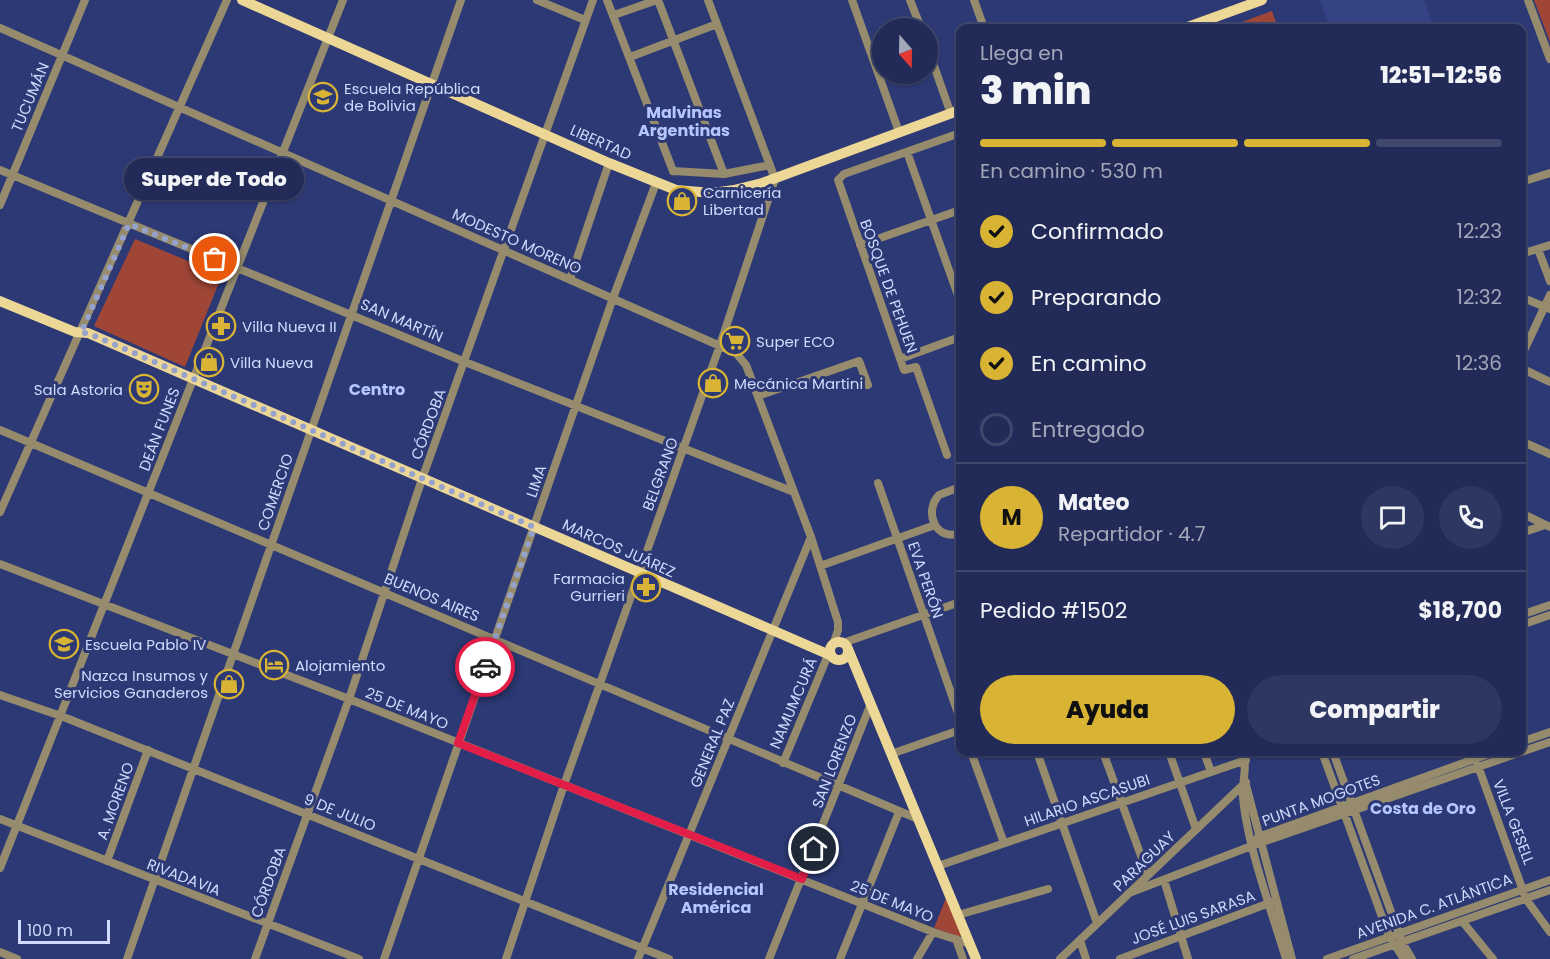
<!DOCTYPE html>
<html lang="es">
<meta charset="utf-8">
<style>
:root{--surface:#222b57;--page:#2e3761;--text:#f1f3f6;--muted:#a2a7ba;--line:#3f476d;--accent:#d9b434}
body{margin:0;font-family:Poppins,sans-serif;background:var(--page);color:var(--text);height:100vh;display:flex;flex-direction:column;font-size:22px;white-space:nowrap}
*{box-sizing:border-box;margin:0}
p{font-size:20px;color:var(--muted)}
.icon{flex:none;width:33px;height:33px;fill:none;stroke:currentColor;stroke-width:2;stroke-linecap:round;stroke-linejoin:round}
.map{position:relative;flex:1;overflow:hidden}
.side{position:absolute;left:956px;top:24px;width:570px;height:732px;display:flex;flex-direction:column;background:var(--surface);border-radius:12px;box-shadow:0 2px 4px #0004,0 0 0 2px var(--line)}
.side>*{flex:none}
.needle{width:39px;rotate:160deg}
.buttons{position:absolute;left:872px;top:18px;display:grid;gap:12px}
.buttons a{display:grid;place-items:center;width:66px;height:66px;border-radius:50%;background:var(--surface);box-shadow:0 2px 4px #0004,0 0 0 2px var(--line);font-size:30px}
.scale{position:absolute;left:18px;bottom:15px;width:92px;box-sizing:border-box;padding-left:6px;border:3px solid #cfdafe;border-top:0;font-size:16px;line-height:21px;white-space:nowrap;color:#cfdafe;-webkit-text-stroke:4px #2d3974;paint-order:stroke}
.pin{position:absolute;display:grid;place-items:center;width:51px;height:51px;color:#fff;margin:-26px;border:3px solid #fff;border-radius:50%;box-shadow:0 2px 6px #0007}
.courier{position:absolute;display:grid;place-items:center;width:60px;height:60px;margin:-30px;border:4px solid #e11d48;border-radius:50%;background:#fff;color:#222;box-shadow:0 2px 8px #0007}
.bubble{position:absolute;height:42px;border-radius:21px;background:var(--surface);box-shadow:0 2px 4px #0004,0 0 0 2px var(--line);font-size:20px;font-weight:800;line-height:42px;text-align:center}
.overview em{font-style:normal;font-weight:800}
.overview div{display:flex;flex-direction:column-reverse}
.overview{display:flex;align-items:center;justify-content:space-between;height:102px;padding:0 24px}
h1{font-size:39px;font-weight:800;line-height:45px}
.bar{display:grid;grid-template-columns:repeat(4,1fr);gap:9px 6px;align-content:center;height:72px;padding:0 24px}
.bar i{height:8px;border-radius:4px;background:var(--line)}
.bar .active{background:var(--accent)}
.bar p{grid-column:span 4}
.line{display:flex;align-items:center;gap:15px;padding:0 24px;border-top:2px solid var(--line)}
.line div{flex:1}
.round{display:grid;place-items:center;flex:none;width:63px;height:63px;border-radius:32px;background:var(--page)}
ol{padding:0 24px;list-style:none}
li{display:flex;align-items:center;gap:18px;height:66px}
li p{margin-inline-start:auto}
li .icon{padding:6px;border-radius:50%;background:var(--accent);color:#111;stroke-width:4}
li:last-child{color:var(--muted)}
li i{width:33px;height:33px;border:3px solid var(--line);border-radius:50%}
.button{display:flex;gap:12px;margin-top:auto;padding:12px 24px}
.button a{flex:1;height:69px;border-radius:36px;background:var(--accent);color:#111;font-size:24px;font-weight:800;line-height:69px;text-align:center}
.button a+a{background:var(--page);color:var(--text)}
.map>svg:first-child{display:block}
</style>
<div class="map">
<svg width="1550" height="959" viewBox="0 0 1550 959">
<rect width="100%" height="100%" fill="#2d3974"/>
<!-- built -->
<path fill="#354385" d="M1320 0H1424L1434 28H1330Z"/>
<!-- green -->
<path fill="#9f4636" d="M1534 0H1550V42Z
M1272 11 1278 28H1225Z
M135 239 222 275 185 367 94 326Z
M946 898 962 935 959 937 934 928Z"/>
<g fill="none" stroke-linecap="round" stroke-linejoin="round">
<!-- minor -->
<path stroke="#968c6d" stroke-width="8" d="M537 0 585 20
M607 0 673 171
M658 0 724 174
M852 0 899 132
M910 0 921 28
M974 0 984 28
M1528 0 1550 59
M614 15 657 0
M0 28 736 353 746 365 811 537 838 622V630L833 645
M927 46 951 114
M630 57 717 24
M907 152 960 301
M0 170 465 362 794 492
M673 171 724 174 770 165
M1521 182 1550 173
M0 205 85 0
M860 245 960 210
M1538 249 1550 281
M1521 254 1550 245
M570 279 609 163
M1521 297 1550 309
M1521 357 1550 295
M900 359 960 337
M1521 368 1550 382
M758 396 859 361 868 385
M0 430 918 819
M1521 441 1550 454
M947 455 916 367 904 370 838 180 844 174 960 133
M878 483 960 719
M960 487 939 495C923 512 936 542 960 533
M0 512 227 0
M1521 513 1550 527
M1521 533 1545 525
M0 564 349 699 933 932 970 944
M820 566 935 525
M1521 615 1550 605
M1521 625 1550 615
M843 643 960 602
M0 695 61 716 669 959
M1521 742 1550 732
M971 752 1004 843
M1037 752 1097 923
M1103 752 1148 875
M1169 752 1196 829
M1204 752 1211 772
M1244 752C1247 770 1242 782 1243 797 1247 845 1272 912 1286 959
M1322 752 1389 936 1404 959
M1333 752 1402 942 1412 959
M1473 752 1526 899 1550 932
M891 754 960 730
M783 763 828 655
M1246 785 1292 959
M0 819 359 959
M1254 845 1258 837 1494 752
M107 861 148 750
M938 866 1246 760
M0 868 343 0
M1164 880 1188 959
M1129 893 1254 845 1550 742
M958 915 1048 889
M1462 921 1493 959
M956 939 963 959
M1080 940 1086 959
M0 952 17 959
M127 959 461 0
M255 959 349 699 422 479 593 0
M384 959 613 298 656 183
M506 959 564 785 720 345 775 179 708 0
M638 959 811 537
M769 959 870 706
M840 959 899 812
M917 959 933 932
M1060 959 1246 782
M1120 959 1272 902
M1327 959 1550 880
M1353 959 1550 890"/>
<!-- major -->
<path stroke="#edd796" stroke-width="10" d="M242 0 609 163 676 190 712 193 734 190 762 183 960 110
M1185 28 1262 0
M0 301 75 332 88 333 832 656
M830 651a9 9 0 1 1 18 0a9 9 0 1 1-18 0Z
M848 649 976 959"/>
</g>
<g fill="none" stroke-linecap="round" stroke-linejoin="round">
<!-- done -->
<path stroke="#96a2ce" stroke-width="6" stroke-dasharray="0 10.8" d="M215 259 129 224 81 333H88L534 527 485 667"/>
<!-- route -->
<path stroke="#e11d48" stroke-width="8" d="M485 667 458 743 802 879 814 849"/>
</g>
<!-- icons -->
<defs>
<g id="school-ring" transform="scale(1.5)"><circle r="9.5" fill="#2d3974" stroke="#d9b434" stroke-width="1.5"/><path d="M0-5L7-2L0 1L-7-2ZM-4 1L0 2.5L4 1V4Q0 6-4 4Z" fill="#d9b434"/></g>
<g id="shop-ring" transform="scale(1.5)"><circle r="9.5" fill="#2d3974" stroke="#d9b434" stroke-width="1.5"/><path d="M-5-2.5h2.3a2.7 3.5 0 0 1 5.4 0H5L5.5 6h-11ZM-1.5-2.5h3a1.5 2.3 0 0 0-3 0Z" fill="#d9b434"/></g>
<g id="pharmacy-ring" transform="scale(1.5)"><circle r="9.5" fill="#2d3974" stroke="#d9b434" stroke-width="1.5"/><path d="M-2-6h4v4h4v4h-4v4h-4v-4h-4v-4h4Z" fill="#d9b434"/></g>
<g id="supermarket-ring" transform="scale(1.5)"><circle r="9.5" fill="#2d3974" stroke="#d9b434" stroke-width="1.5"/><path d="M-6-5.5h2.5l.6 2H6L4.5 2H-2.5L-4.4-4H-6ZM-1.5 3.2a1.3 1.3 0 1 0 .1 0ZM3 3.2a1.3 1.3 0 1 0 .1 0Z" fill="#d9b434"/></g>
<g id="theatre-ring" transform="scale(1.5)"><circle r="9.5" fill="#2d3974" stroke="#d9b434" stroke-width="1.5"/><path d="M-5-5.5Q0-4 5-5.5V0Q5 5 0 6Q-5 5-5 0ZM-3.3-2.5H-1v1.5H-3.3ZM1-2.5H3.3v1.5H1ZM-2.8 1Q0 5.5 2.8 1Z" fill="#d9b434"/></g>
<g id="hotel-ring" transform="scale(1.5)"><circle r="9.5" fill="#2d3974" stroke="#d9b434" stroke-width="1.5"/><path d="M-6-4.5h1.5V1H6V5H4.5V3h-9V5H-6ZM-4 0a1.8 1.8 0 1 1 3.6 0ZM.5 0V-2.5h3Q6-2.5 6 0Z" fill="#d9b434"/></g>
</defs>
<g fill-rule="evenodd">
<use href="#school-ring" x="323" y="97"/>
<use href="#shop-ring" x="682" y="201"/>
<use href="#pharmacy-ring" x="221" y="326"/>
<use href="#supermarket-ring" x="735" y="341"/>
<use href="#shop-ring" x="209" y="362"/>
<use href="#shop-ring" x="713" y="383"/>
<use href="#theatre-ring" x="144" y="389"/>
<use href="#pharmacy-ring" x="646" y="587"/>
<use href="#school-ring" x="64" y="644"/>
<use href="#hotel-ring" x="274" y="665"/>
<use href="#shop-ring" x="229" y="684"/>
</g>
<g text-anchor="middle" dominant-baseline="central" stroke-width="6" stroke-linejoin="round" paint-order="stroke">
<!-- poi labels -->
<g font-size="15" fill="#cfdafe" stroke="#2d3974" text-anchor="start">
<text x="344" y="88">Escuela República<tspan x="344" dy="17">de Bolivia</tspan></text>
<text x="703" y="192">Carnicería<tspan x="703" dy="17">Libertad</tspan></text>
<text x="242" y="326">Villa Nueva II</text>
<text x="756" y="341">Super ECO</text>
<text x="230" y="362">Villa Nueva</text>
<text x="734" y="383">Mecánica Martini</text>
<text x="123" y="389" text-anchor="end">Sala Astoria</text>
<text x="625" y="578" text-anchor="end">Farmacia<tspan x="625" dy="17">Gurrieri</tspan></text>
<text x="85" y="644">Escuela Pablo IV</text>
<text x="295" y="665">Alojamiento</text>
<text x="208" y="675" text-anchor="end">Nazca Insumos y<tspan x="208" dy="17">Servicios Ganaderos</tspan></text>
</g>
<!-- street labels -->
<g font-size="15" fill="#cfdafe" stroke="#2d3974">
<text transform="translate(30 97) rotate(-67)">TUCUMÁN</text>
<text transform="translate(601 142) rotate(24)">LIBERTAD</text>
<text transform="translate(517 241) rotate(24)">MODESTO MORENO</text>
<text transform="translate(889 286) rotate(70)">BOSQUE DE PEHUEN</text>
<text transform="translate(402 320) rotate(23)">SAN MARTÍN</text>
<text transform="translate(428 424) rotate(-70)">CÓRDOBA</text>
<text transform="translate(159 429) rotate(-69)">DEÁN FUNES</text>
<text transform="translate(660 474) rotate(-70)">BELGRANO</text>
<text transform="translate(536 481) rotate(-71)">LIMA</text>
<text transform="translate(275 492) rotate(-71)">COMERCIO</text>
<text transform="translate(619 548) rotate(24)">MARCOS JUÁREZ</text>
<text transform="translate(926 580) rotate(71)">EVA PERÓN</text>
<text transform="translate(432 597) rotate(23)">BUENOS AIRES</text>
<text transform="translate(793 703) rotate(-67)">NAMUMCURÁ</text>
<text transform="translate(407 708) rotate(22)">25 DE MAYO</text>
<text transform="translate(712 743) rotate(-68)">GENERAL PAZ</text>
<text transform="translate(834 761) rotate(-69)">SAN LORENZO</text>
<text transform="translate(1087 800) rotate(-19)">HILARIO ASCASUBI</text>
<text transform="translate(1321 800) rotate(-20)">PUNTA MOGOTES</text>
<text transform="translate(115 801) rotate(-70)">A. MORENO</text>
<text transform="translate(340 812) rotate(22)">9 DE JULIO</text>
<text transform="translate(1514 822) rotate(69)">VILLA GESELL</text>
<text transform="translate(1144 861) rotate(-44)">PARAGUAY</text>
<text transform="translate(184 877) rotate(21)">RIVADAVIA</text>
<text transform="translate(268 882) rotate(-70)">CÓRDOBA</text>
<text transform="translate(892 901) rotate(22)">25 DE MAYO</text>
<text transform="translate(1434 906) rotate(-20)">AVENIDA C. ATLÁNTICA</text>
<text transform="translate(1193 917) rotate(-20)">JOSÉ LUIS SARASA</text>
</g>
<!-- neighbourhood labels -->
<g font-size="16" font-weight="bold" fill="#b6c6fe" stroke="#2d3974">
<text x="684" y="112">Malvinas<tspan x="684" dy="18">Argentinas</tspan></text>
<text x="377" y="389">Centro</text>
<text x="1423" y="808">Costa de Oro</text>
<text x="716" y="889">Residencial<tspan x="716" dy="18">América</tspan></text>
</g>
</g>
</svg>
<div class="buttons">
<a><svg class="needle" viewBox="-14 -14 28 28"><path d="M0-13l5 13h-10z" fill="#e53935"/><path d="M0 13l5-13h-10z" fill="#a2a7ba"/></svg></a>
</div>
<div class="scale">100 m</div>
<div class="pin" style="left:215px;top:259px;background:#ea580c"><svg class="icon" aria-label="bag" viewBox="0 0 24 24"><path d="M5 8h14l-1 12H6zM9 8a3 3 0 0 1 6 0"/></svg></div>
<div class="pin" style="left:814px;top:849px;background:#1f2937"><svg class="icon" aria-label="home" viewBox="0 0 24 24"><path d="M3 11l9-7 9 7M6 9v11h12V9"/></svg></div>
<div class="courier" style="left:485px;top:667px"><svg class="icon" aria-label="car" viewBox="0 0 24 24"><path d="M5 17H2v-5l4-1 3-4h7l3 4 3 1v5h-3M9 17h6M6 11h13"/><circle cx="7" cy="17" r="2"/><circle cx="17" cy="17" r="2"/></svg></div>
<div class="bubble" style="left:124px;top:158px;width:180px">Super de Todo</div>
<section class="side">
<div class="overview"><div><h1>3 min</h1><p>Llega en</p></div><em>12:51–12:56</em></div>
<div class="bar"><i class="active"></i><i class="active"></i><i class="active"></i><i></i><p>En camino · 530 m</p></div>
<ol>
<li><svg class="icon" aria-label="check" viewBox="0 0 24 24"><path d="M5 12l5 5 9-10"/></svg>Confirmado<p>12:23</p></li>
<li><svg class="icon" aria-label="check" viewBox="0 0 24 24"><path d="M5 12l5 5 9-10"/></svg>Preparando<p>12:32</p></li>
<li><svg class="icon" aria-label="check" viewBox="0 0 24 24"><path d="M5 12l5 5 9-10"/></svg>En camino<p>12:36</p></li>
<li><i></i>Entregado</li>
</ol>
<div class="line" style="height:108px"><b class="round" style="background:var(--accent);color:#111">M</b><div><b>Mateo</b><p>Repartidor · 4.7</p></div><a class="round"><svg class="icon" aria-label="chat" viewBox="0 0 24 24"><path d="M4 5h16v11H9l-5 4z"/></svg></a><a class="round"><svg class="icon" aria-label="phone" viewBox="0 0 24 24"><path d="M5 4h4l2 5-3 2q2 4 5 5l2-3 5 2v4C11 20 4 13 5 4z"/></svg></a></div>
<div class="line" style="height:78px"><div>Pedido #1502</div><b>$18,700</b></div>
<div class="button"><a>Ayuda</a><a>Compartir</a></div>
</section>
</div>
